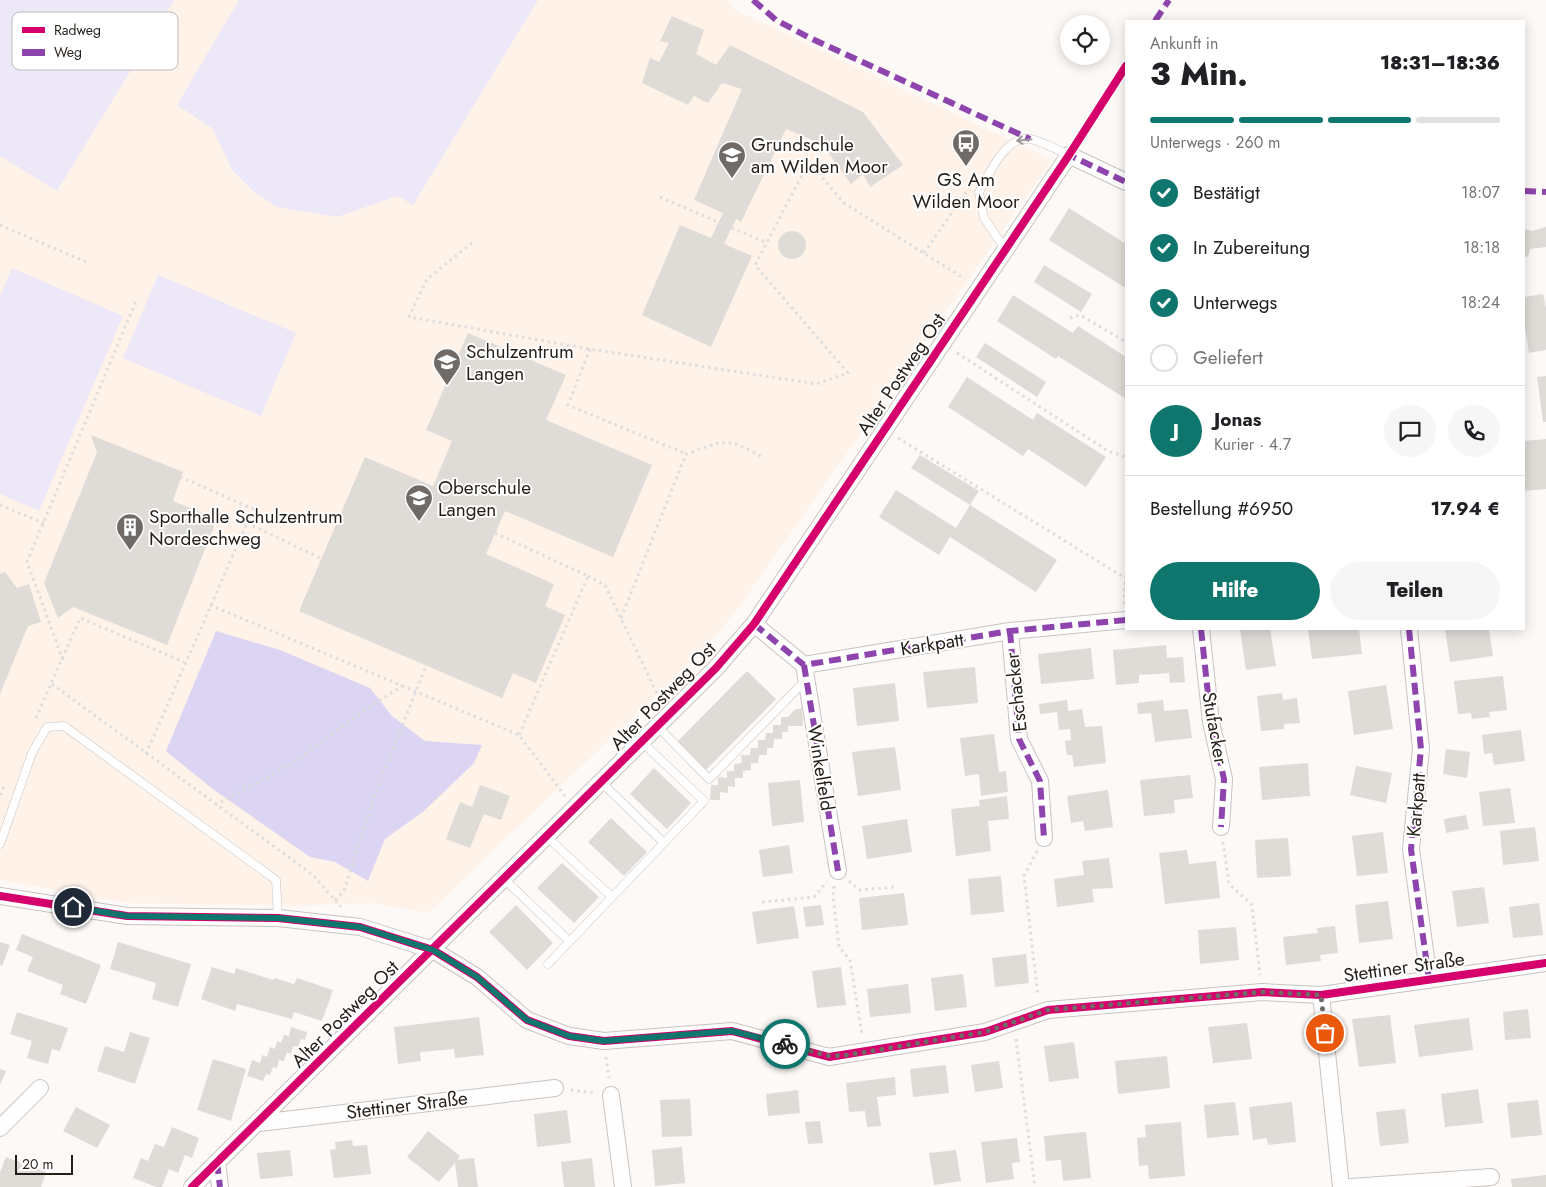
<!DOCTYPE html>
<html lang="de">
<meta charset="utf-8">
<style>
:root{--surface:#fff;--page:#f6f6f6;--text:#202124;--muted:#757577;--line:#e0e0e0;--accent:#0f766e}
body{margin:0;font-family:Jost,sans-serif;background:var(--page);color:var(--text);height:100vh;display:flex;flex-direction:column;font-size:19px;white-space:nowrap}
*{box-sizing:border-box;margin:0}
p{font-size:16px;color:var(--muted)}
.icon{flex:none;width:28px;height:28px;fill:none;stroke:currentColor;stroke-width:2;stroke-linecap:round;stroke-linejoin:round}
.map{position:relative;flex:1;overflow:hidden}
.sheet{position:absolute;left:1125px;top:20px;width:400px;height:610px;display:flex;flex-direction:column;background:var(--surface);border-radius:0px;box-shadow:0 2px 12px #0003}
.sheet>*{flex:none}
.buttons{position:absolute;left:1060px;top:15px;display:grid;gap:10px}
.buttons a{display:grid;place-items:center;width:50px;height:50px;border-radius:50%;background:var(--surface);box-shadow:0 2px 12px #0003;font-size:25px}
.scale{position:absolute;left:15px;bottom:12px;width:58px;box-sizing:border-box;padding-left:5px;border:2px solid #251f1a;border-top:0;font-size:14px;line-height:18px;white-space:nowrap;color:#251f1a;-webkit-text-stroke:4px #fff;paint-order:stroke}
.pin{position:absolute;display:grid;place-items:center;width:42px;height:42px;color:#fff;margin:-21px;border:2px solid #fff;border-radius:50%;box-shadow:0 1px 5px #0007}
.courier{position:absolute;display:grid;place-items:center;width:50px;height:50px;margin:-25px;border:4px solid #0f766e;border-radius:50%;background:#fff;color:#222;box-shadow:0 1px 6px #0007}
.overview em{font-style:normal;font-weight:800}
.overview div{display:flex;flex-direction:column-reverse}
.overview{display:flex;align-items:center;justify-content:space-between;height:85px;padding:0 25px}
h1{font-size:32px;font-weight:800;line-height:38px}
.bar{display:grid;grid-template-columns:repeat(4,1fr);gap:8px 5px;align-content:center;height:60px;padding:0 25px}
.bar i{height:6px;border-radius:4px;background:var(--line)}
.bar .active{background:var(--accent)}
.bar p{grid-column:span 4}
.line{display:flex;align-items:center;gap:12px;padding:0 25px;border-top:1px solid var(--line)}
.line div{flex:1}
.round{display:grid;place-items:center;flex:none;width:52px;height:52px;border-radius:26px;background:var(--page)}
ol{padding:0 25px;list-style:none}
li{display:flex;align-items:center;gap:15px;height:55px}
li p{margin-inline-start:auto}
li .icon{padding:5px;border-radius:50%;background:var(--accent);color:#fff;stroke-width:4}
li:last-child{color:var(--muted)}
li i{width:28px;height:28px;border:2px solid var(--line);border-radius:50%}
.cta{display:flex;gap:10px;margin-top:auto;padding:10px 25px}
.cta a{flex:1;height:58px;border-radius:30px;background:var(--accent);color:#fff;font-size:20px;font-weight:800;line-height:58px;text-align:center}
.cta a+a{background:var(--page);color:var(--text)}
.map>svg:first-child{display:block}
</style>
<div class="map">
<svg width="1546" height="1187" viewBox="0 0 1546 1187">
<rect width="100%" height="100%" fill="#fcf9f7"/>
<!-- built -->
<path fill="#fef2e9" d="M0 0H727L734 9 1052 160 736 611 702 651 428 913 373 903 288 906 128 903 0 880Z"/>
<!-- green -->
<path fill="#ede8f8" d="M0 0H174L57 191 0 156Z
M239 0H538L413 205 398 196 337 217 277 207 254 192 232 170 213 129 177 105Z
M12 268 123 316 39 511 0 494V296Z
M158 275 296 333 261 416 123 358Z"/>
<!-- forest -->
<path fill="#dcd4f3" d="M216 631 280 650 370 688 392 716 425 741 482 745 474 763 424 811 385 839 368 881 335 862 310 857 214 790 166 751Z"/>
<!-- building -->
<path fill="#dfdbd7" d="M672 16 704 30 696 54 716 65 730 45 863 112 903 165 870 187 863 174 851 184 822 144 786 129 741 222 736 219 724 244 752 256 711 347 642 315 680 225 711 238 723 213 694 200 742 89 722 83 708 103 694 96 688 105 642 83 650 58 659 62 669 43 660 41Z
M1069 208 1126 244V284L1124 287 1049 240Z
M1546 227V247L1530 249 1528 257 1524 256V229L1532 231Z
M778 245a14 14 0 1 1 28 0a14 14 0 1 1-28 0Z
M1044 265 1092 294 1081 312 1034 282Z
M1543 294 1546 308V350L1529 353 1524 321V297Z
M1013 295 1073 333 1078 326 1126 357V399L1058 356 1056 359 997 321Z
M468 333 566 375 546 420 652 465 613 557 505 511 486 554 554 584 545 606 565 615 536 683 513 673 502 698 299 611 365 457 433 486 452 441 426 430Z
M985 343 1046 382 1037 397 976 357Z
M1546 376V422H1543L1537 377Z
M967 377 1033 420 1037 413 1106 457 1086 487 1028 449 1023 456 948 407Z
M91 435 183 472 173 501 217 519 167 645 73 607 58 618 44 583 97 452Z
M1546 439V489L1524 491V441Z
M920 455 979 491 970 505 1057 560 1036 592 950 537 939 555 879 517 896 490 956 528 970 505 911 468Z
M5 572 17 588 29 584 41 622 28 626 0 694V574Z
M1251 629H1270L1276 666 1246 670 1240 630Z
M1308 629H1359L1362 654 1312 659Z
M1445 629H1489L1493 656 1450 662Z
M1166 645 1167 658 1183 657 1185 682 1170 683 1169 673 1139 675V683L1116 685 1113 650Z
M1091 648 1094 679 1041 684 1038 654Z
M975 667 978 703 927 708 923 672Z
M747 671 776 699 706 770 677 742Z
M1503 676 1507 710 1489 712 1490 717 1472 719 1471 713 1458 714 1454 681Z
M895 683 899 721 857 726 853 688Z
M1386 685 1393 729 1354 735 1348 691Z
M1282 693 1283 700 1297 698 1300 723 1284 724V729L1261 731 1257 696Z
M1067 700 1068 711 1082 709 1085 727 1102 726 1106 763 1074 767 1072 755H1067L1065 741 1071 740 1070 729 1059 730 1057 712 1040 714 1039 704Z
M1163 700 1164 711 1188 709 1192 738 1155 742 1151 713 1138 714 1137 703Z
M802 708 803 726H788V732H782V739H774L773 748H767V755H759L758 763H751V770L743 771V778H735V787L728 786V793L720 792V800H710L711 785H718V777L727 778V771H734V764L742 763 741 755H750L751 748H758V740H765L766 733H773V725H781V717H788L794 710Z
M1521 730 1525 761 1494 765 1492 753 1484 754 1482 735Z
M994 734 999 772 1006 771 1008 792 981 796 979 774 965 776 960 738Z
M895 747 901 790 858 796 852 752Z
M1446 749 1470 752 1467 778 1443 774Z
M1308 763 1310 796 1262 800 1259 767Z
M1356 766 1392 773 1386 803 1350 795Z
M654 768 691 803 667 829 630 794Z
M1190 775 1193 798 1174 800 1175 813 1144 816 1140 780Z
M800 780 804 822 772 826 768 783Z
M480 785 510 796 501 820 484 814 470 848 446 839 460 802 472 807Z
M1510 788 1515 823 1483 826 1479 792Z
M1108 790 1113 827 1085 831 1083 821 1071 823 1067 796Z
M1007 796 1009 819 988 821 991 851 956 856 951 809 980 806 979 800Z
M1466 815 1469 829 1446 833 1444 819Z
M611 818 647 852 624 876 588 842Z
M907 819 912 852 867 859 862 826Z
M1535 827 1539 861 1503 865 1500 831Z
M1383 832 1388 873 1357 876 1352 836Z
M1288 838 1291 876 1257 878 1255 840Z
M789 845 793 873 763 877 759 850Z
M1187 850 1189 864 1216 861 1220 898 1165 904 1159 853Z
M1109 858 1113 888 1092 889 1094 902 1057 907 1054 879 1084 875 1082 861Z
M562 863 599 897 574 923 537 888Z
M1001 876 1004 912 971 915 968 879Z
M1484 887 1489 923 1457 927 1452 891Z
M904 893 908 925 862 930 859 898Z
M1388 901 1393 939 1359 943 1355 905Z
M1539 903 1543 935 1513 938 1509 907Z
M516 905 553 943 527 970 489 932Z
M821 905 824 925 806 927 803 907Z
M794 906 799 938 757 944 752 912Z
M1335 926 1338 953 1320 955 1321 961 1286 965 1283 937 1318 933 1317 928Z
M1236 927 1239 960 1200 964 1198 930Z
M22 934 101 965 86 1004 60 994 63 985 27 971 33 957 16 950Z
M0 942 10 945 2 966 0 965Z
M118 942 191 964 178 1007 152 999 156 983 110 969Z
M1026 954 1029 983 995 987 992 958Z
M212 967 234 974 236 968 273 980 274 978 294 984 297 978 333 990 322 1021 294 1012 292 1019 237 1004 235 1011 201 999Z
M841 967 846 1005 817 1008 812 971Z
M963 974 967 1007 935 1011 931 978Z
M908 984 911 1013 870 1017 867 989Z
M1528 1009 1531 1038 1505 1040 1503 1012Z
M17 1012 68 1028 60 1051 52 1049 48 1064 27 1058 32 1041 10 1034Z
M1390 1015 1396 1063 1359 1067 1352 1019Z
M479 1017 484 1055 455 1058 454 1049 420 1052 421 1061 398 1064 394 1027Z
M1469 1018 1473 1050 1419 1057 1414 1025Z
M1247 1023 1252 1059 1213 1063 1208 1027Z
M291 1027 307 1032 305 1040 301 1039 298 1047 293 1046 291 1054 287 1052 284 1061 279 1060 277 1068 273 1067 270 1075 266 1074 263 1081 247 1076 252 1060 260 1063 262 1055 267 1057 270 1047 275 1049 277 1041 281 1043 284 1035 289 1036Z
M130 1032 150 1038 135 1084 97 1071 105 1046 124 1052Z
M1074 1042 1079 1078 1049 1082 1044 1046Z
M1167 1056 1170 1088 1118 1094 1115 1061Z
M213 1059 246 1069 231 1121 197 1110Z
M999 1061 1003 1088 975 1092 971 1065Z
M946 1065 949 1093 913 1097 910 1069Z
M0 1069 6 1071 0 1085Z
M895 1077 896 1095 877 1097 881 1126 867 1127 865 1111 849 1112 846 1083Z
M1478 1089 1483 1123 1445 1127 1441 1094Z
M798 1090 800 1113 768 1116 766 1094Z
M690 1099 692 1136 662 1137 660 1100Z
M1538 1100 1542 1135 1511 1138 1507 1103Z
M1235 1102 1239 1135 1207 1138 1204 1105Z
M1292 1102 1296 1142 1268 1145 1267 1138 1253 1140 1249 1107Z
M76 1107 110 1125 97 1148 63 1131Z
M1405 1109 1409 1143 1380 1146 1376 1112Z
M567 1110 571 1143 537 1147 534 1114Z
M820 1121 823 1143 808 1144 805 1122Z
M1181 1122 1185 1176 1149 1179 1148 1165 1139 1166 1137 1138 1146 1137 1145 1125Z
M172 1127 199 1138 192 1158 185 1155 178 1173 169 1169 162 1187H156L133 1178 141 1158 148 1161 155 1144 164 1147Z
M428 1131 460 1156 457 1160 474 1158 478 1187H458L455 1163 439 1182 407 1157Z
M1086 1132 1091 1178 1063 1181 1061 1160 1046 1161 1044 1136Z
M1017 1138 1020 1162 1012 1163 1014 1179 986 1183 981 1142Z
M352 1140 353 1146 367 1145 371 1174 334 1178 330 1150 336 1149 335 1142Z
M682 1147 685 1183 655 1186 652 1150Z
M290 1150 293 1176 260 1179 257 1153Z
M956 1150 961 1181 934 1185 929 1153Z
M6 1157 46 1172 41 1187H0V1172Z
M592 1158 595 1187H564L561 1162Z
M1546 1175V1187H1512L1511 1179Z"/>
<g fill="none" stroke-linecap="round" stroke-linejoin="round">
<!-- lane casing -->
<g stroke="#c8c3bf" stroke-width="9">
<path id="lane" d="M1005 249 984 218 979 192C989 175 1005 135 1030 139 1042 141 1057 150 1069 155
M657 726 709 779 806 680
M601 782 664 843
M547 837 612 897
M0 844 32 753 47 727 64 726 276 880 278 918
M504 879 569 941
M548 964 704 801 642 742"/>
</g>
<!-- street casing -->
<g stroke="#c8c3bf" stroke-width="18">
<path id="street" d="M754 624 804 665 1010 631 1126 620
M1201 629 1211 722 1224 779 1221 827
M1409 629 1421 749 1411 849 1429 980
M1010 631 1019 739 1040 781 1044 838
M804 665 838 871
M0 896 127 916 278 918 360 927 433 950 477 977 527 1020 569 1036 604 1041 732 1031 829 1057 985 1032 1048 1010 1262 992 1321 995 1546 963
M1321 995 1341 1187
M611 1095 623 1187
M259 1123 555 1088
M0 1128 40 1088
M217 1162 220 1187
M192 1187 716 668 754 624 1069 155 1126 182
M1351 1187 1491 1177"/>
</g>
<!-- path -->
<path stroke="#dedddd" stroke-width="3" stroke-dasharray="2.5 4" stroke-linecap="butt" d="M660 197 767 243
M0 225 86 262
M472 243 427 279 409 317 590 349 816 384 848 373 755 265 809 162 844 203 965 279
M924 253 966 192
M1070 318 1080 315 1126 342
M590 349 568 405 686 454
M957 353 1108 451 1126 457
M898 438 1125 578
M0 505 44 523
M247 523 322 559
M495 533 588 576 519 735
M588 576 605 585 660 700
M1124 604 1126 575
M210 605 519 735 565 796
M621 618 686 454C727 440 724 436 764 458
M63 660 27 562 136 301
M52 684 313 875 341 907
M36 718 80 618 184 662
M146 754 253 509 181 477
M0 795 5 784
M215 805 292 764 365 710 402 686
M1223 842 1229 884 1252 905 1260 975
M1037 851 1024 876 1038 996
M849 881 860 890 895 887
M834 886 833 896 839 947 850 960 862 1035
M335 900 344 891 375 794 426 666
M762 902 814 897 827 882
M1016 1039 1035 1187
M606 1057 609 1078
M571 1090 595 1093"/>
<!-- lane -->
<use href="#lane" stroke="#fffefe" stroke-width="8"/>
<!-- street -->
<use href="#street" stroke="#fffefe" stroke-width="16"/>
<!-- quiet -->
<path stroke="#8e44ad" stroke-width="6" stroke-dasharray="12 6" stroke-linecap="butt" d="M753 0 776 20 808 37 1030 139
M1155 21 1169 0
M1071 151 1069 155 1126 182
M1524 191 1546 192
M754 624 804 665 1010 631 1126 620
M1201 629 1211 722 1224 779 1221 827
M1409 629 1421 749 1411 849 1429 980
M1010 631 1019 739 1040 781 1044 838
M804 665 838 871
M217 1162 220 1187"/>
<!-- cycleway casing -->
<g stroke="#fff" stroke-width="11">
<path id="cycleway" d="M0 896 127 916 278 918 360 927 433 950 477 977 527 1020 569 1036 604 1041 732 1031 829 1057 985 1032 1048 1010 1262 992 1321 995 1546 963
M192 1187 716 668 754 624 1069 155 1126 66"/>
</g>
<!-- cycleway -->
<use href="#cycleway" stroke="#d6006c" stroke-width="8"/>
</g>
<!-- one-way arrows -->
<defs><path id="oneway-shaft" d="M-6 0H5M1.5-3L5.5 0L1.5 3" fill="none" stroke-width="1.6" stroke-linecap="round" stroke-linejoin="round" transform="scale(1.25)"/></defs>
<use stroke="#9d9a97" href="#oneway-shaft" transform="translate(1024 140) rotate(174)"/>
<g fill="none" stroke-linecap="round" stroke-linejoin="round">
<!-- done -->
<path stroke="#706b67" stroke-width="5" stroke-dasharray="0 9" d="M785 1044 829 1056 847 1055 985 1032 1048 1010 1262 992 1321 995 1325 1033"/>
<!-- route -->
<path stroke="#0f766e" stroke-width="6" d="M73 907 127 916 278 918 360 927 433 950 477 977 527 1020 569 1036 604 1041 732 1031 785 1044"/>
</g>
<!-- icons -->
<defs>
<g id="bus-pin" transform="scale(1.4375)"><path d="M0 17L-7.5 6A9.5 9.5 0 1 1 7.5 6Z" fill="#706b67" stroke="#fff"/><path d="M-5-6H5V4H4V6H2V4H-2V6H-4V4H-5ZM-3.5-4V0h7V-4ZM-3.5 1.2v1.5H-2V1.2ZM2 1.2v1.5H3.5V1.2Z" fill="#fff"/></g>
<g id="school-pin" transform="scale(1.4375)"><path d="M0 17L-7.5 6A9.5 9.5 0 1 1 7.5 6Z" fill="#706b67" stroke="#fff"/><path d="M0-5L7-2L0 1L-7-2ZM-4 1L0 2.5L4 1V4Q0 6-4 4Z" fill="#fff"/></g>
<g id="building-pin" transform="scale(1.4375)"><path d="M0 17L-7.5 6A9.5 9.5 0 1 1 7.5 6Z" fill="#706b67" stroke="#fff"/><path d="M-4-6H4V6H1V3H-1V6H-4ZM-2.5-4.3h1.7v1.8h-1.7ZM.8-4.3h1.7v1.8H.8ZM-2.5-1h1.7V.8h-1.7ZM.8-1h1.7V.8H.8Z" fill="#fff"/></g>
</defs>
<g fill-rule="evenodd">
<use href="#bus-pin" x="966" y="143"/>
<use href="#school-pin" x="732" y="155"/>
<use href="#school-pin" x="447" y="362"/>
<use href="#school-pin" x="419" y="498"/>
<use href="#building-pin" x="130" y="527"/>
</g>
<g text-anchor="middle" dominant-baseline="central" stroke-width="4" stroke-linejoin="round" paint-order="stroke">
<!-- poi labels -->
<g font-size="19" fill="#251f1a" stroke="#fff" text-anchor="start">
<text x="751" y="144">Grundschule<tspan x="751" dy="22">am Wilden Moor</tspan></text>
<text x="966" y="179" text-anchor="middle">GS Am<tspan x="966" dy="22">Wilden Moor</tspan></text>
<text x="466" y="351">Schulzentrum<tspan x="466" dy="22">Langen</tspan></text>
<text x="438" y="487">Oberschule<tspan x="438" dy="22">Langen</tspan></text>
<text x="149" y="516">Sporthalle Schulzentrum<tspan x="149" dy="22">Nordeschweg</tspan></text>
</g>
<!-- street labels -->
<g font-size="19" fill="#251f1a" stroke="#fff">
<text transform="translate(901 374) rotate(-56)">Alter Postweg Ost</text>
<text transform="translate(932 644) rotate(-9)">Karkpatt</text>
<text transform="translate(1016 692) rotate(-96)">Eschacker</text>
<text transform="translate(663 696) rotate(-46)">Alter Postweg Ost</text>
<text transform="translate(1215 728) rotate(80)">Stufacker</text>
<text transform="translate(821 768) rotate(81)">Winkelfeld</text>
<text transform="translate(1416 805) rotate(-85)">Karkpatt</text>
<text transform="translate(1404 967) rotate(-8)">Stettiner Straße</text>
<text transform="translate(345 1014) rotate(-45)">Alter Postweg Ost</text>
<text transform="translate(407 1105) rotate(-7)">Stettiner Straße</text>
</g>
</g>
<!-- legend -->
<rect x="12" y="12" width="166" height="58" rx="8" fill="#fff" stroke="#bebcba" stroke-width="1"/>
<rect x="22" y="27" width="23" height="6" fill="#d6006c"/>
<rect x="22" y="49" width="23" height="7" fill="#8e44ad"/>
<g font-size="14" fill="#251f1a">
<text x="54" y="35">Radweg</text>
<text x="54" y="57">Weg</text>
</g>
</svg>
<div class="buttons">
<a><svg class="icon" aria-label="locate" viewBox="0 0 24 24"><circle cx="12" cy="12" r="6"/><path d="M12 2v4M12 18v4M2 12h4M18 12h4"/></svg></a>
</div>
<div class="scale">20 m</div>
<div class="pin" style="left:1325px;top:1033px;background:#ea580c"><svg class="icon" aria-label="bag" viewBox="0 0 24 24"><path d="M5 8h14l-1 12H6zM9 8a3 3 0 0 1 6 0"/></svg></div>
<div class="pin" style="left:73px;top:907px;background:#1f2937"><svg class="icon" aria-label="home" viewBox="0 0 24 24"><path d="M3 11l9-7 9 7M6 9v11h12V9"/></svg></div>
<div class="courier" style="left:785px;top:1044px"><svg class="icon" aria-label="bike" viewBox="0 0 24 24"><circle cx="6" cy="16" r="4"/><circle cx="18" cy="16" r="4"/><path d="M6 16l4-8h5l3 8M10 8l3 8H6M13 5h3"/></svg></div>
<section class="sheet">
<div class="overview"><div><h1>3 Min.</h1><p>Ankunft in</p></div><em>18:31–18:36</em></div>
<div class="bar"><i class="active"></i><i class="active"></i><i class="active"></i><i></i><p>Unterwegs · 260 m</p></div>
<ol>
<li><svg class="icon" aria-label="check" viewBox="0 0 24 24"><path d="M5 12l5 5 9-10"/></svg>Bestätigt<p>18:07</p></li>
<li><svg class="icon" aria-label="check" viewBox="0 0 24 24"><path d="M5 12l5 5 9-10"/></svg>In Zubereitung<p>18:18</p></li>
<li><svg class="icon" aria-label="check" viewBox="0 0 24 24"><path d="M5 12l5 5 9-10"/></svg>Unterwegs<p>18:24</p></li>
<li><i></i>Geliefert</li>
</ol>
<div class="line" style="height:90px"><b class="round" style="background:var(--accent);color:#fff">J</b><div><b>Jonas</b><p>Kurier · 4.7</p></div><a class="round"><svg class="icon" aria-label="chat" viewBox="0 0 24 24"><path d="M4 5h16v11H9l-5 4z"/></svg></a><a class="round"><svg class="icon" aria-label="phone" viewBox="0 0 24 24"><path d="M5 4h4l2 5-3 2q2 4 5 5l2-3 5 2v4C11 20 4 13 5 4z"/></svg></a></div>
<div class="line" style="height:65px"><div>Bestellung #6950</div><b>17.94 €</b></div>
<div class="cta"><a>Hilfe</a><a>Teilen</a></div>
</section>
</div>
